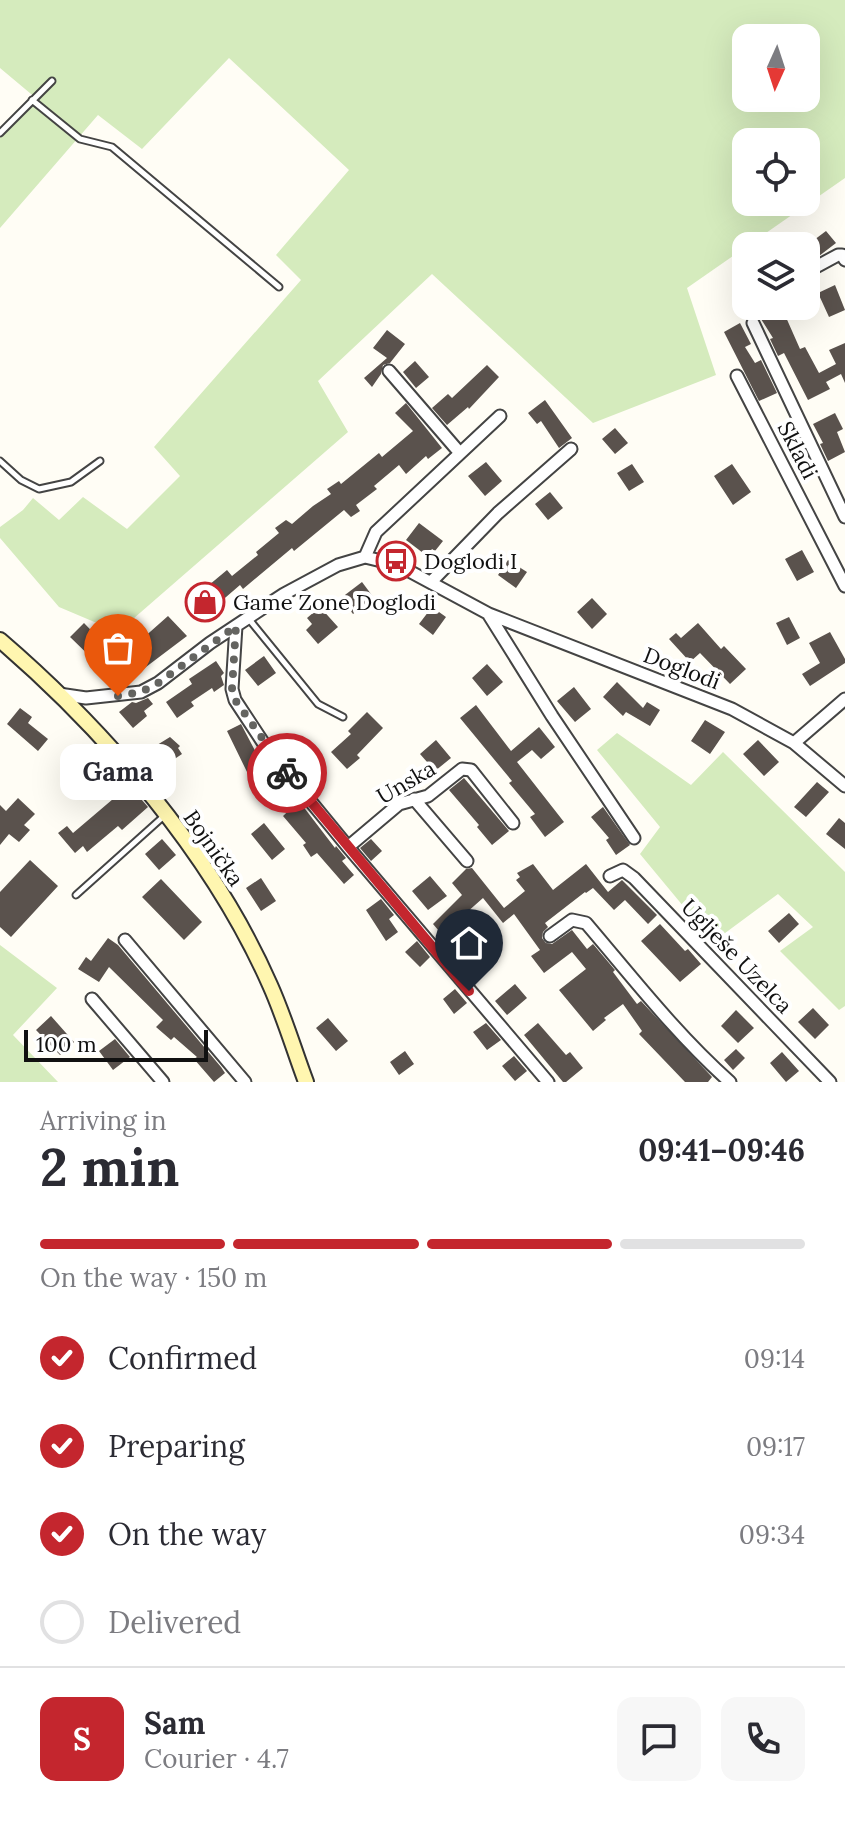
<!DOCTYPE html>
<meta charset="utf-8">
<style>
:root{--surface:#fff;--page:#f7f7f7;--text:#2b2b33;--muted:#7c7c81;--line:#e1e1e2;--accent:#c4262e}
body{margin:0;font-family:Lora,serif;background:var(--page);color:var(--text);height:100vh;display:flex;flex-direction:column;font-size:30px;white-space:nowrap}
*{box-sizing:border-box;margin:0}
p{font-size:26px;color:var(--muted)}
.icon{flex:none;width:44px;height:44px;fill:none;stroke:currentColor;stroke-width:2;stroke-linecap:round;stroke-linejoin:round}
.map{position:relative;height:1082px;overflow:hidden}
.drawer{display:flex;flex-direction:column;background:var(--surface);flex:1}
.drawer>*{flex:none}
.needle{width:52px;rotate:183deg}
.buttons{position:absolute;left:732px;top:24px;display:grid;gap:16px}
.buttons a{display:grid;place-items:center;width:88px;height:88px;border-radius:16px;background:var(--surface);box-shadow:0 8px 32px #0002;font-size:40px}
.scale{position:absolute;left:24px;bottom:20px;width:184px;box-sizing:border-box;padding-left:8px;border:4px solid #111;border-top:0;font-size:22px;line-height:28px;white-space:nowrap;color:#111;-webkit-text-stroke:6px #fff;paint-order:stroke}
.pin{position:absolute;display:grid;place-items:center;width:68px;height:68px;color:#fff;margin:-82px -34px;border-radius:50% 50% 50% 0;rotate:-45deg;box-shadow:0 0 8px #0007}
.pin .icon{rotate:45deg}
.courier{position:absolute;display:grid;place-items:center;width:80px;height:80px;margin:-40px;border:6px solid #c4262e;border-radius:50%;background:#fff;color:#222;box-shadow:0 2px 10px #0007}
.bubble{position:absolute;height:56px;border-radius:16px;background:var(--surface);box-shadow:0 8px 32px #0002;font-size:26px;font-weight:700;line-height:56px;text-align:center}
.headline em{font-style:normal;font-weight:700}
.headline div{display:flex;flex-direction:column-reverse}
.headline{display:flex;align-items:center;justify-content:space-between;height:136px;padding:0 40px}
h1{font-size:52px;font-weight:700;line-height:60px}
.bar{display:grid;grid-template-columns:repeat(4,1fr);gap:12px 8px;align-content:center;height:96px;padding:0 40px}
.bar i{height:10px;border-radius:6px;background:var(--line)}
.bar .on{background:var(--accent)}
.bar p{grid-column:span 4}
.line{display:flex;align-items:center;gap:20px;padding:0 40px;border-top:2px solid var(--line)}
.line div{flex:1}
.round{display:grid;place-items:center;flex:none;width:84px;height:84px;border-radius:16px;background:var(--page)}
ol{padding:0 40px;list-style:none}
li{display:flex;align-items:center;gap:24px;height:88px}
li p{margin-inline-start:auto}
li .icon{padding:8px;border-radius:50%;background:var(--accent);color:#fff;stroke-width:4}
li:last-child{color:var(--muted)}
li i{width:44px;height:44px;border:4px solid var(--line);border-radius:50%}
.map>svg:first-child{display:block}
</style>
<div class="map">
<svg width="845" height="1082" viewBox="0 0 845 1082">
<rect width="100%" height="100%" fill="#fffdf5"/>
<!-- green -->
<path fill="#d5ebbd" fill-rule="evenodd" d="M0 0H845V178L687 288 716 375 593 423 432 274 318 381 348 432 118 632 59 607 0 538V527L23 510 33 498 59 520 83 497 127 529 180 476 154 447 301 280 276 255 349 170 229 58 142 149 98 115 0 228V137L37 99 0 68ZM746 38H806V98H746ZM746 142H806V202H746Z
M617 733 691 785 723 752 845 872V1006L839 1010 780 951 813 927 778 894 713 942 640 854 660 827 597 750Z
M0 945 57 988 13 1035 58 1082H0Z"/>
<!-- building -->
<path fill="#5a524d" d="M826 231 836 243 806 266V246Z
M835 285 845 310 829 317 818 293Z
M764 306H781L800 349 805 347 819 373 836 364 829 350 845 343V383L841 374 826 382 830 389 808 400 784 353 778 356 770 339 773 338 756 311Z
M740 323 751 344 745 347 755 363 761 360 777 393 759 401 724 332Z
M387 330 405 344 390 363 383 365 381 374 372 387 364 378 387 358 373 348Z
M415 361 429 377 416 388 403 372Z
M487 365 499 377 469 409 468 407 447 425 432 408 448 394 452 398Z
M545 400 572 438 559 448 541 421 537 424 528 413Z
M406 403 442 448 428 459 426 456 406 474 399 465 374 486 377 489 356 505 360 511 351 517 344 510 294 551 292 548 243 589 240 585 204 616 191 600 227 570 232 576 258 555 256 552 279 533 275 528 286 520 292 524 313 506 331 494 327 489 339 481 341 484 379 453 382 457 413 431 395 413Z
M835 413 843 429 837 432 845 452 828 461 820 444 823 443 813 424Z
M615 428 628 443 615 454 602 439Z
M486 462 502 481 485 496 468 476Z
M632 464 644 482 629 491 617 473Z
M732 464 751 492 733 505 714 476Z
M550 492 563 508 548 520 535 504Z
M419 523 443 541 435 551 432 549 427 556 406 540Z
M802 550 814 572 797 581 785 559Z
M508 560 527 572 516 588 498 575Z
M362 582 374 598 353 614 341 598Z
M592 598 607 614 592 629 577 612Z
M320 607 338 627 318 644 306 630 312 624 307 618Z
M432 607 446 617 433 635 419 624Z
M168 616 187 636 138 673 124 655Z
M789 617 800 638 787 645 776 623Z
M84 623 114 654 101 667 70 637Z
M698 623 721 649 724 646 746 669 730 684 700 653 690 662 669 639 676 633 681 638Z
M830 632 845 659V663L810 686 802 674 820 663 809 643Z
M264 656 276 673 258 686 245 670Z
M216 661 224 673 221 676 224 685 214 692 212 688 191 702 194 706 177 718 166 702 192 684 189 679Z
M487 664 503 682 487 696 472 678Z
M617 682 643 708 647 702 660 710 650 726 626 712 623 716 603 697Z
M574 687 591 709 575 722 557 701Z
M148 698 153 704 144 711 147 716 133 728 119 712 132 702 136 703Z
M476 705 511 751 539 727 555 747 541 759 532 750 517 762 564 822 545 837 530 817 535 814 509 783 512 781 460 718Z
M20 708 32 717 28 723 48 739 38 751 7 724Z
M367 712 383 728 357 755 360 758 347 769 331 752 351 734 348 731Z
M705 720 725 732 710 754 691 741Z
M241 724 269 777 275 772 288 788 272 800 251 773 248 774 227 731Z
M170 737 180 746 178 748 182 754 161 768 149 750Z
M436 740 451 758 435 771 420 754Z
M758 740 779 762 764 776 743 754Z
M100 767 125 789 129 785 148 807 122 830 118 826 87 852 83 846 75 853 58 833 67 826 73 833 113 799 90 778Z
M464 778 509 831 492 845 477 827 479 825 449 790Z
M817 782 829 792 806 817 794 807Z
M18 798 35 814 24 825 30 830 19 842 9 834 0 845V805L6 811Z
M299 801 335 848 336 846 346 858 342 861 354 875 344 884 317 853 311 857 303 845 306 843 283 816Z
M603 807 630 845 616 855 606 840 609 838 591 817Z
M839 818 845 823V849L826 834Z
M264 823 285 849 272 860 251 834Z
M162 839 176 855 159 870 145 854Z
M371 839 382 851 371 861 360 848Z
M30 860 58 886 11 937 0 927V892Z
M533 864 553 890 586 864 608 892 622 880 657 915 648 924 625 900 614 910 593 888 586 893 585 892 545 923 548 927 543 932 542 938 546 943 552 944 572 930 587 949 593 944 615 970 613 972 637 1004 641 1001 712 1077 708 1082H685L639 1034 642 1031 623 1004 604 1018 606 1020 593 1031 559 990 586 969 572 952 544 973 531 956 540 950 514 914 503 923 483 898 457 921 459 924 444 937 433 924 462 895 452 883 466 869 472 868 504 908 525 891 516 880 520 877 517 873Z
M430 876 447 896 428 910 412 891Z
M261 878 276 901 261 911 246 888Z
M161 879 202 922 184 940 142 897Z
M381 899 394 915 389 919 398 932 386 941 366 910Z
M789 913 799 924 779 943 768 931Z
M660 924 685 951 688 949 701 964 680 982 641 941Z
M108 938 118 945 221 1067 225 1073 214 1082 194 1059 197 1057 174 1037 171 1040 156 1027 163 1020 109 967 99 982 78 969 86 957 91 961Z
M417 941 430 957 420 967 405 952Z
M515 984 527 998 507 1015 495 1001Z
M455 989 467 1003 454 1014 443 999Z
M813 1008 829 1025 815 1039 798 1022Z
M736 1010 754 1028 738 1043 721 1026Z
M51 1016 74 1042 60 1055 36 1030Z
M328 1018 348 1041 336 1051 316 1028Z
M486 1023 501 1040 487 1050 473 1032Z
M538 1023 566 1055 570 1052 583 1068 566 1082H563L524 1035Z
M115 1039 130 1057 113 1070 99 1051Z
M736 1049 745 1058 733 1070 724 1060Z
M405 1051 414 1064 399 1075 390 1062Z
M782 1052 799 1071 786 1082 770 1063Z
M514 1056 527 1071 515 1081 502 1066Z"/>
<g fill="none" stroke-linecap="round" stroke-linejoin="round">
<!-- service casing -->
<g stroke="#444" stroke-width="9">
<path id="service" d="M32 100 80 139 112 147 279 287
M0 133 52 81
M0 461 21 480 39 489 71 482 100 461
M248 618 318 704 343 717
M76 895 164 816"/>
</g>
<!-- minor casing -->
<g stroke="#444" stroke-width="15">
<path id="minor" d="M814 268 838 255H842L845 260
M753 323 845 517
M389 371 459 452
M737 376 845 586
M365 557 376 532 500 416
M431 582 498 513 571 449
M489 615 552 716 634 838
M236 626 232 689 235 700 266 747 348 847 548 1082
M59 694 86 698 141 692 158 683 210 643 284 594 338 565 365 557 398 565 489 614 732 709 794 743 845 786
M794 743 845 699
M414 799 467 861
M348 847 399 804 428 796 462 769 471 770 513 823
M610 876 623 870 634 878 830 1082
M550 936 572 920 586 923C632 977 677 1035 730 1082
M125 940 245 1082
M92 999 163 1082"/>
</g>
<!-- secondary casing -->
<g stroke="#333" stroke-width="18">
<path id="secondary" d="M0 640C107 732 213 855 270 985 284 1016 294 1050 306 1082"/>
</g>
<!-- service -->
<use href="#service" stroke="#fff" stroke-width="5"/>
<!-- minor -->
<use href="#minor" stroke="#fff" stroke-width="11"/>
<!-- secondary -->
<use href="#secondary" stroke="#fff6b0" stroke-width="14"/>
</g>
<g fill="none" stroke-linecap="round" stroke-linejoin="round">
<!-- done -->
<path stroke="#646461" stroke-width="8" stroke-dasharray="0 14.4" d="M118 696 141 692 158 683 236 626 232 689 235 700 287 773"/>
<!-- route -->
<path stroke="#c4262e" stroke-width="10" d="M287 773 469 991"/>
</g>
<!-- icons -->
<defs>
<g id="bus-ring" transform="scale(2)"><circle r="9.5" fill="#fff" stroke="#c4262e" stroke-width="1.5"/><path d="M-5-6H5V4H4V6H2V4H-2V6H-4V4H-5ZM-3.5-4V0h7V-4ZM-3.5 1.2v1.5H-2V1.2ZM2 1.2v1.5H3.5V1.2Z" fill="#c4262e"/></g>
<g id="shop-ring" transform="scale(2)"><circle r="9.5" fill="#fff" stroke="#c4262e" stroke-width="1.5"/><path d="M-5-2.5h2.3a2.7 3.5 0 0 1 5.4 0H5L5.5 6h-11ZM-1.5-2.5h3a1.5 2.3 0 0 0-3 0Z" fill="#c4262e"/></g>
</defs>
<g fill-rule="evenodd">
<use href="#bus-ring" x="396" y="561"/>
<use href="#shop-ring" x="205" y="602"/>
</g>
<g text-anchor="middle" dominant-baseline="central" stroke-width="8" stroke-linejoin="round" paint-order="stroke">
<!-- street labels -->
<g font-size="22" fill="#111" stroke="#fff">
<text transform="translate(798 450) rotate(63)">Skladi</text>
<text transform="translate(682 668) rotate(21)">Doglodi</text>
<text transform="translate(406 782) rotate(-30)">Unska</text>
<text transform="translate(214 848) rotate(55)">Bojnička</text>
<text transform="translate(737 956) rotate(46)">Uglješe Uzelca</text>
</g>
<!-- poi labels -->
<g font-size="22" fill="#111" stroke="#fff" text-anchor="start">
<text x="424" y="561">Doglodi I</text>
<text x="233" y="602">Game Zone Doglodi</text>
</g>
</g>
</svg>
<div class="buttons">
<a><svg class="needle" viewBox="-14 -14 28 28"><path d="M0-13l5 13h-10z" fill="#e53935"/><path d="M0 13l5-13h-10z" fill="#7c7c81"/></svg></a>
<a><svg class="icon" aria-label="locate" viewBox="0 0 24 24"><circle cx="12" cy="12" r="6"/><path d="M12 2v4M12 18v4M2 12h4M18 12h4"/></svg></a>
<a><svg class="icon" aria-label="layers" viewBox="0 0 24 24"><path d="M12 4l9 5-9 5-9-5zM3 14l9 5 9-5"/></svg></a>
</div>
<div class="scale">100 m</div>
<div class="pin" style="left:118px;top:696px;background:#ea580c"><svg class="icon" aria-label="bag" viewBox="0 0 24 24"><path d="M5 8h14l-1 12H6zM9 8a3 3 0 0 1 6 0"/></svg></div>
<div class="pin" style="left:469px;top:991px;background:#1f2937"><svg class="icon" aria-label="home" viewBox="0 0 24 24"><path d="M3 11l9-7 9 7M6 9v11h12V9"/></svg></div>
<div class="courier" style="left:287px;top:773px"><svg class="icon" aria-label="bike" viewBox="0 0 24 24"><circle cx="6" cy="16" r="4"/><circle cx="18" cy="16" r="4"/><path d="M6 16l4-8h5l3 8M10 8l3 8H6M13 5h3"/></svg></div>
<div class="bubble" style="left:60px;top:744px;width:116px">Gama</div>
</div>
<section class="drawer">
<div class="headline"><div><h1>2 min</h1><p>Arriving in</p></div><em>09:41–09:46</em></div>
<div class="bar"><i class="on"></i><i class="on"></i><i class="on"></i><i></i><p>On the way · 150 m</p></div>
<ol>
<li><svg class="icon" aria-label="check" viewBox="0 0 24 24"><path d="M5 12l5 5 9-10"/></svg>Confirmed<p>09:14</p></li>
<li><svg class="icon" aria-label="check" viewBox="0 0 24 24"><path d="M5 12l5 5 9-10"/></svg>Preparing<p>09:17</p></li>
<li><svg class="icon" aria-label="check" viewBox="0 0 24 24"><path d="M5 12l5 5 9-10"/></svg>On the way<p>09:34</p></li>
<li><i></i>Delivered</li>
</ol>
<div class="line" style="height:144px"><b class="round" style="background:var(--accent);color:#fff">S</b><div><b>Sam</b><p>Courier · 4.7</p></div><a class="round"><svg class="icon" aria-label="chat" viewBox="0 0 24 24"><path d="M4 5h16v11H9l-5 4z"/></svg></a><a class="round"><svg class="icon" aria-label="phone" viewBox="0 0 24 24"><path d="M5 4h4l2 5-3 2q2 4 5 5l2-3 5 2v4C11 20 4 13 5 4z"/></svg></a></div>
</section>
